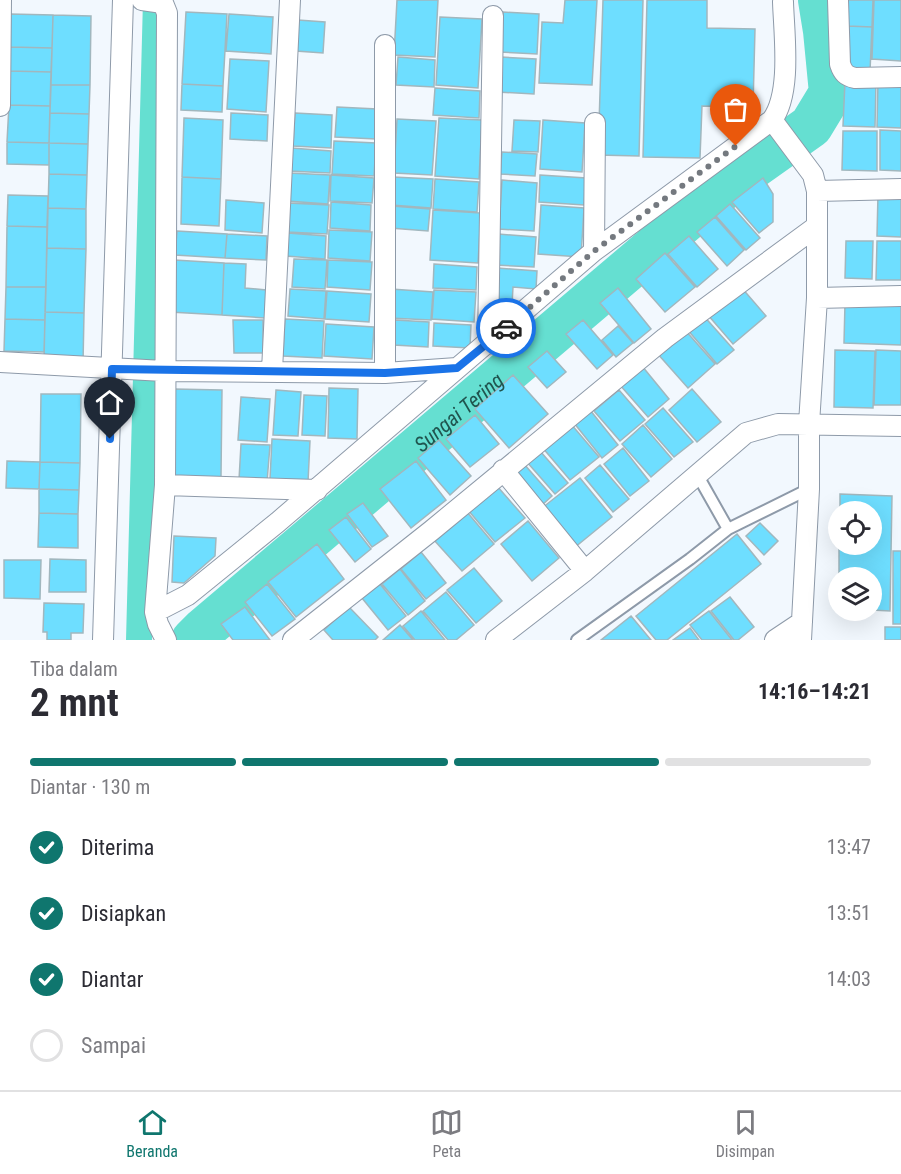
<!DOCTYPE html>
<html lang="id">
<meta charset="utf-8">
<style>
:root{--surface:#fff;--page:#f2f2f3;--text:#2b2b33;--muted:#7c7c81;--line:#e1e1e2;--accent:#0f766e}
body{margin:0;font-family:"Roboto Condensed",sans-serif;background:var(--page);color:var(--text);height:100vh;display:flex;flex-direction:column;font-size:22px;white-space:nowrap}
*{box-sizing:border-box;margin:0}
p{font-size:20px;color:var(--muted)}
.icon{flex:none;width:33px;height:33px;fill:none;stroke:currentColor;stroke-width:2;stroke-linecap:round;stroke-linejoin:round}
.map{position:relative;height:640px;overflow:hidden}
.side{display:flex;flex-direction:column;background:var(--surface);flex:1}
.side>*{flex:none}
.fabs{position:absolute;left:828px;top:501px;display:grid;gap:12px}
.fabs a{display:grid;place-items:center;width:54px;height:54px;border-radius:50%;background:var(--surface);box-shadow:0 6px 24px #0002;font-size:30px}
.pin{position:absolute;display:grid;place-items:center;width:51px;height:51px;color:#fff;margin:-62px -26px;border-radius:50% 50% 50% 0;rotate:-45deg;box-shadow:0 0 6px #0007}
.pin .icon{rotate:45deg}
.courier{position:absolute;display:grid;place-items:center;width:60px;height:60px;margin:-30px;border:4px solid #1a73e8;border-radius:50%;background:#fff;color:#222;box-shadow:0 2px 8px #0007}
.summary em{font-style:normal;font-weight:700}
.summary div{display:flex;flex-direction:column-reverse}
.summary{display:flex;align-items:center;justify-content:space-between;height:102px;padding:0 30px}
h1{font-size:39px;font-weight:700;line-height:45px}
.bar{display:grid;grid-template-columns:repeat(4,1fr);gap:9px 6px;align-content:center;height:72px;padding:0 30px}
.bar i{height:8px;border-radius:4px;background:var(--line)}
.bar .active{background:var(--accent)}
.bar p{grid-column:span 4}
ol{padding:0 30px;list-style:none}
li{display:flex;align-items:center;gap:18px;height:66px}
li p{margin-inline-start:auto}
li .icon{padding:6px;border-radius:50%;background:var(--accent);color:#fff;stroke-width:4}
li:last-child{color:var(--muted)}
li i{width:33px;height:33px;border:3px solid var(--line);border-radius:50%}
.tabs{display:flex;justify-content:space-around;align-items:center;height:84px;border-top:2px solid var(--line);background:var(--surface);font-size:16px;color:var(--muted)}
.tabs a{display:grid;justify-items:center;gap:3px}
.tabs .active{color:var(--accent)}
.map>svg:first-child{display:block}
</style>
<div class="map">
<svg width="901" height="640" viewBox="0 0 901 640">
<rect width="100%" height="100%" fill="#f2f8fe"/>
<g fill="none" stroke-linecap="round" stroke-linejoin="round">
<!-- canal -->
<path stroke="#65dfd1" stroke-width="26" d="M139 640 156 0"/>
<!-- river -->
<path stroke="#65dfd1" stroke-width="44" id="s1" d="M193 640 203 630 725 187 811 126 831 93 825 31 820 0"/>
</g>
<!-- building -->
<path fill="#6edeff" stroke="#a1b7be" stroke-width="1.5" d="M397 0H438L435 57 394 55Z
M565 0H597L592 85 539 83 542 22 563 23Z
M603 0H643L639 156 598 155Z
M647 0H707V28L755 29 753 107 702 106 700 158 643 157Z
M848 0H873L872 27 847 26Z
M874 0H901V61L872 59Z
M186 12 227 14 223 86 182 84Z
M503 12 539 14 537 54 500 52Z
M10 14 53 15 52 48 10 47Z
M229 14 273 17 271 54 226 51Z
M53 15 91 16 90 85H51Z
M440 17 482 19 478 88 436 85Z
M298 20 325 22 323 53 296 51Z
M847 26 872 27 870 71 845 70Z
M10 47 52 48 51 72 9 71Z
M398 57 435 60 434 87 396 85Z
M501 57 536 59 534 94 498 92Z
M230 59 269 61 266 112 227 109Z
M9 71 51 72 50 106 9 105Z
M845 81 876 82 875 127 843 126Z
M878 81 901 82V128L877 127Z
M182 84 223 86 222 112 181 110Z
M51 85H90L89 114 50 113Z
M435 88 480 91 479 118 433 115Z
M9 105 50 106 49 143 7 142Z
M337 107 377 109 376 139 335 137Z
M50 113 89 114 88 144 49 143Z
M231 113 268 115 267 141 230 139Z
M295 113 332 115 331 148 293 146Z
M184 118 223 120 221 179 182 177Z
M439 118 482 120 479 179 435 176Z
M397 119 436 121 432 175 394 173Z
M514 120 540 121 538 152 512 151Z
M543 120 585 123 582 172 540 169Z
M880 130 901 131V171L880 170Z
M843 131H877V171L842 170Z
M334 141 376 143 374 176 332 174Z
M7 142 49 143V165L7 164Z
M49 143 88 144 87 175 49 174Z
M291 148 331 151 330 173 289 171Z
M502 152 537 154 535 176 500 174Z
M289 173 330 175 328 204 287 201Z
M49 174 87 175 86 209 48 208Z
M331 175 374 178 372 203 330 201Z
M540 175 586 178 584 205 539 202Z
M182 177 221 179 219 226 181 224Z
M393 177 433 179 431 208 391 205Z
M763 178 773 194V222L759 233 732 202Z
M435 179 479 182 477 212 433 209Z
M502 180 537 183 534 231 499 229Z
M878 194H901V237L877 236Z
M8 195 48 196 47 227 7 226Z
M226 200 264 203 262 233 225 230Z
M331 202 371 205 370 231 330 228Z
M288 203 329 205 327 234 287 232Z
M730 204 760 238 746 250 716 216Z
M541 205 584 208 581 257 538 254Z
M392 206 430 209 428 231 390 228Z
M48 208 86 209V249L47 248Z
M433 210 481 213 478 263 430 260Z
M715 217 744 250 727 266 697 232Z
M7 226 47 227 46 287H6Z
M329 230 372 232 370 261 328 258Z
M177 231 227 234 225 258 175 255Z
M288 233 326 236 325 259 286 256Z
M227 234 267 236 266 260 225 258Z
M498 234 536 237 534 267 496 265Z
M689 236 718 269 697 287 668 254Z
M846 241H873L872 279 845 278Z
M877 241H901V280H876Z
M47 248 86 249 84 313 45 312Z
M665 253 695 287 665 312 636 279Z
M294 259 327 260 325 289 292 287Z
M174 260 224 263 222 315 170 312Z
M328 260 372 262 370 290 327 287Z
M224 263 246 264 245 288 266 290 265 318 222 315Z
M434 264 477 267 476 290 433 288Z
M497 268 537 271 536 289 513 287 512 305 494 304Z
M6 287H46L45 320 5 319Z
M741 287 766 316 733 344 708 315Z
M618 288 651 329 634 343 600 303Z
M290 289 326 291 324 319 288 316Z
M391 289 433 292 431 320 389 318Z
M434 290 476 292 474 322 432 319Z
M327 291 371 294 369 322 325 319Z
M845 303 901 304V345L844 343Z
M45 312 84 313 83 364 44 363Z
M702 314 734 350 717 364 686 328Z
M5 319 45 320 44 352 4 351Z
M285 319 324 321 322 358 283 356Z
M233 320H263V353H234Z
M395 320 429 322 428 347 394 345Z
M583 320 613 355 597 369 566 334Z
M434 323 471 325 470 348 433 346Z
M326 324 374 327 372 359 324 356Z
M618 326 633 343 616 357 602 340Z
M685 330 715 364 688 388 657 353Z
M835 350 875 351 873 408 834 407Z
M876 350 901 351V405H874Z
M547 351 566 372 547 388 528 367Z
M642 366 669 399 648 417 620 385Z
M513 375 548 414 509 448 475 409Z
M329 388 358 389 357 439 328 438Z
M174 389 222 390 221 477H172Z
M692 389 721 422 697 442 669 410Z
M276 390 301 392 298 436 273 435Z
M619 390 645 420 620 441 594 411Z
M41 394H81L80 463 40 462Z
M304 395 327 396 325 436 302 435Z
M241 397 270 399 267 442 238 440Z
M663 408 693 442 674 457 645 424Z
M590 410 618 445 602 458 574 423Z
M475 415 499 444 470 467 446 439Z
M571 424 599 457 570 480 542 447Z
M643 425 672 459 651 477 622 444Z
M272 439 310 441 308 482 270 479Z
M439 440 471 476 450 495 418 458Z
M241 444 270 445 267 482 239 480Z
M623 448 649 481 630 496 604 464Z
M540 451 568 483 555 494 527 462Z
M7 461 40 462 39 489 6 488Z
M416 461 446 500 411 528 380 489Z
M40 462 80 463 79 490 39 489Z
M524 464 552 496 540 507 512 474Z
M600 465 629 499 613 512 585 478Z
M580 478 612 517 574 548 542 508Z
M497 486 525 518 495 542 468 510Z
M39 489 79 490 78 514 39 513Z
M840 494 892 496 890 611 872 610V578H839V544H872V512H840Z
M363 503 388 536 372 547 347 514Z
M467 512 494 544 462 571 434 540Z
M39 513 78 514V548L38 547Z
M346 517 371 549 355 562 329 530Z
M528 521 559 558 532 581 501 544Z
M760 523 778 541 764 555 746 536Z
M737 534 761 564 667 640H656L636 616Z
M174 536 216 538 215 556 184 583 172 582Z
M317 544 344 579 296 617 268 582Z
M893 551H901V624H893Z
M421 552 446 583 426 599 401 569Z
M50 559 86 560V592H49Z
M4 560H41L40 599 4 598Z
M474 568 502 601 476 623 447 590Z
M400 569 425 601 408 615 382 584Z
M267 584 295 619 272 636 245 602Z
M380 584 406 616 388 630 362 598Z
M446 592 474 625 456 640H448L423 611Z
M730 597 754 627 738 640H734L711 611Z
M44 603 84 604 83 633H71V640H47V632H43Z
M245 607 270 640H233L221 624Z
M349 607 378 637 375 640H333L324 630Z
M421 611 445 640H415L403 626Z
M709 611 732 640H702L690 625Z
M631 616 651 640H601Z
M400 625 413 640H383Z
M885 627H901V640H885Z
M690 628 699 640H673Z"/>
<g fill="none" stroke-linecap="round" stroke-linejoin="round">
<!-- lane casing -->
<g stroke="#8e9aa9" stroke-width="14">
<path id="lane" d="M728 529 809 489
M577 640 690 559 728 529 698 476"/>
</g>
<!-- street casing -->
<g stroke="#8e9aa9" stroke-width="22">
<path id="street" d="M142 0 163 3 167 13 165 485 155 612 158 624 166 640
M838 0 840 64C843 73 846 76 855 78L901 77
M385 45V373
M0 106 1 0
M772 120 813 175 817 191V298L809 424V489L801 640
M817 191 901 189
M594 251 595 123
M817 298 901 296
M488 344 493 16
M0 362 164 371 385 373 457 368
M272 371 290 0
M503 470 585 571
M165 485 317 490
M155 612 188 595 278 522 594 251 772 120C792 93 784 34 783 2
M103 640 123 0
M293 640 431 531 665 338 817 226
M496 640 585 571 746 433 778 424 901 426
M775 640 802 622"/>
</g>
<!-- lane -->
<use href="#lane" stroke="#fff" stroke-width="10"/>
<!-- street -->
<use href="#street" stroke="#fff" stroke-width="20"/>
</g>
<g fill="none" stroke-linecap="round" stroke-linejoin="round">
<!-- done -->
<path stroke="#74797f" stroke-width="6" stroke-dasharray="0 10.8" d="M506 328 594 251 736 146"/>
<!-- route -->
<path stroke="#1a73e8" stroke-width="8" d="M110 439 112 369 385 373 457 368 506 328"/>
</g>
<g text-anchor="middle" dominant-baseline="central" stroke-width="4.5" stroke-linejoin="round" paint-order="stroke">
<!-- water labels -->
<g font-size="21" font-style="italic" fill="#20554f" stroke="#f2f8fe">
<text stroke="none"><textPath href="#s1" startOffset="350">Sungai Tering</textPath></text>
</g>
</g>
</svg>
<div class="fabs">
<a><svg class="icon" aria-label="locate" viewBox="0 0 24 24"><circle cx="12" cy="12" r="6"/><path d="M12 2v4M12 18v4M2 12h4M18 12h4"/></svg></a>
<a><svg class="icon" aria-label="layers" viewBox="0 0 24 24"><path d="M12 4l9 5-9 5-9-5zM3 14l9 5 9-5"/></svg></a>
</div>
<div class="pin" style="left:736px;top:146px;background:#ea580c"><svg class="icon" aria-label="bag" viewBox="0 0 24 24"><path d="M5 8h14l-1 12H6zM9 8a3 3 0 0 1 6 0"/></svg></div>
<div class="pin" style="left:110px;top:439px;background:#1f2937"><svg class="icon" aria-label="home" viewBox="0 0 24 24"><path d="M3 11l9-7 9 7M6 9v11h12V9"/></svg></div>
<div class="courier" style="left:506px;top:328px"><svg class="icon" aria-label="car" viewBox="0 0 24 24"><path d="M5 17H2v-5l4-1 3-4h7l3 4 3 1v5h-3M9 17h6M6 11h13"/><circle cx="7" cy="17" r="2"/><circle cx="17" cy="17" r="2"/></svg></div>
</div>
<section class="side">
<div class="summary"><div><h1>2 mnt</h1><p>Tiba dalam</p></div><em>14:16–14:21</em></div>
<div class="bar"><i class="active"></i><i class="active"></i><i class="active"></i><i></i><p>Diantar · 130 m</p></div>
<ol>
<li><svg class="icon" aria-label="check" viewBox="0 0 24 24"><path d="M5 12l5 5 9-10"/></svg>Diterima<p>13:47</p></li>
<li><svg class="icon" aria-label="check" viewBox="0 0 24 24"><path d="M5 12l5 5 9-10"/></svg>Disiapkan<p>13:51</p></li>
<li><svg class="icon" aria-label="check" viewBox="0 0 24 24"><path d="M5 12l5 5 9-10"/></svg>Diantar<p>14:03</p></li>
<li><i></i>Sampai</li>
</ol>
</section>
<nav class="tabs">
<a class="active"><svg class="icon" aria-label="home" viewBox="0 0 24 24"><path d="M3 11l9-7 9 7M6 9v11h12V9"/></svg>Beranda</a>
<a><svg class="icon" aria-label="map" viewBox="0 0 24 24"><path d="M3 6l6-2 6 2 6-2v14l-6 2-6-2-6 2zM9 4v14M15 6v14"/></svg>Peta</a>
<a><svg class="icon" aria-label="saved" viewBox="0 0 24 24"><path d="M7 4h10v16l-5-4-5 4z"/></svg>Disimpan</a>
</nav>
